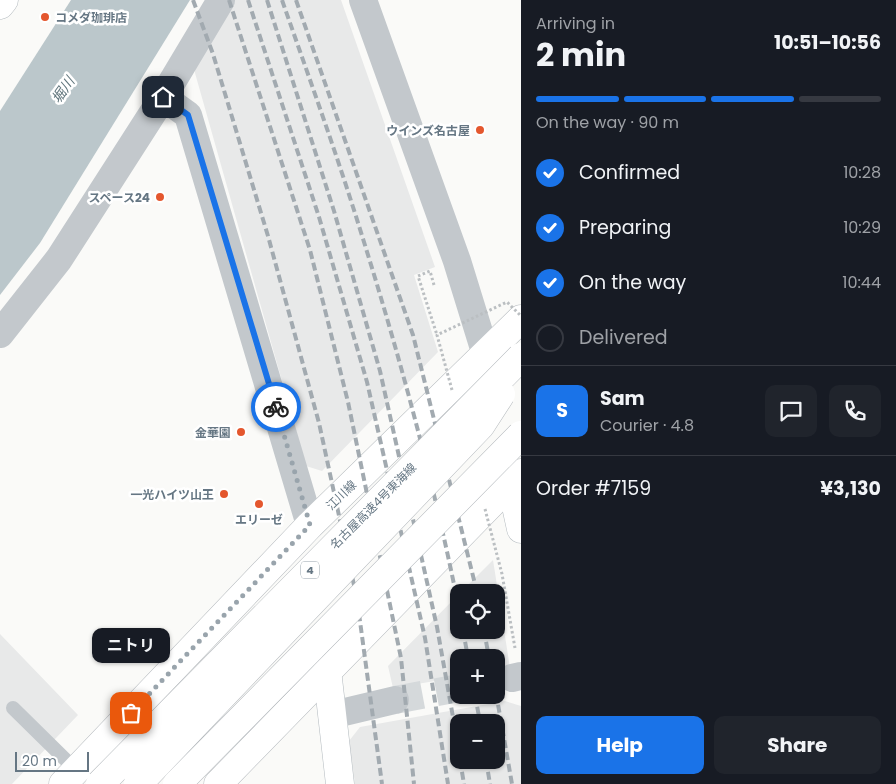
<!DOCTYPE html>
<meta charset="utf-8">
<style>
:root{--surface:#171b24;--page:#20242c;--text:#f1f3f6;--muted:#9ea1a6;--line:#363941;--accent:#1a73e8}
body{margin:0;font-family:Poppins,"Noto Sans JP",sans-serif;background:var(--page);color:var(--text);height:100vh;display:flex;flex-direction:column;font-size:19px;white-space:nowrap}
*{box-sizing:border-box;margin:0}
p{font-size:16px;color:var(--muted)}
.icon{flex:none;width:28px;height:28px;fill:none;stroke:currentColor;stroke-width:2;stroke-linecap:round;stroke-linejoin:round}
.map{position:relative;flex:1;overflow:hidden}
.side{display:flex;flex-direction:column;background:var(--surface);width:375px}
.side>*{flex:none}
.buttons{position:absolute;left:450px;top:584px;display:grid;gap:10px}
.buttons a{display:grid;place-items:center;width:55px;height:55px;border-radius:10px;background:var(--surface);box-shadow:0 1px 4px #0004;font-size:25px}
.scale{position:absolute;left:15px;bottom:12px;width:74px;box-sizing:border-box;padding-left:5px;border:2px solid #657683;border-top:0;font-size:14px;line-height:18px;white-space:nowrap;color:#657683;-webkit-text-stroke:4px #fff;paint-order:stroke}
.pin{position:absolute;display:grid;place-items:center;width:42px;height:42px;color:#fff;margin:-21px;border-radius:10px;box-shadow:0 2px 8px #0006}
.courier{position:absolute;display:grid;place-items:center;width:50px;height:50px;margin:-25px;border:4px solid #1a73e8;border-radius:50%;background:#fff;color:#222;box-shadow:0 1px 6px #0007}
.bubble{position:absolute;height:35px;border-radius:10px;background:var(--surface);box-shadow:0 1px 4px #0004;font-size:16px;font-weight:700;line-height:35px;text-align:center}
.overview em{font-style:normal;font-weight:700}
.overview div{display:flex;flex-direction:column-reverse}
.overview{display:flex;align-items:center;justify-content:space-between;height:85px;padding:0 15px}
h1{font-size:32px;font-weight:700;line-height:38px}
.bar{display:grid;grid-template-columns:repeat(4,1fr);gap:8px 5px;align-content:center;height:60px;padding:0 15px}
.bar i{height:6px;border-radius:4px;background:var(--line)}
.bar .active{background:var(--accent)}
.bar p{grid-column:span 4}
.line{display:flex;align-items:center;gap:12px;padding:0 15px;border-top:1px solid var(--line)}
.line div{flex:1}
.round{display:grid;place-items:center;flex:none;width:52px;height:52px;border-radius:10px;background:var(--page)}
ol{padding:0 15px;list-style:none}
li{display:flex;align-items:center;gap:15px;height:55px}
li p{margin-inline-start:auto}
li .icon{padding:5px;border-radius:50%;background:var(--accent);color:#fff;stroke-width:4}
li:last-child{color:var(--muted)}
li i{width:28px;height:28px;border:2px solid var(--line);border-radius:50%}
.button{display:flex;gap:10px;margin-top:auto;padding:10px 15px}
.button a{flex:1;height:58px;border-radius:10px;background:var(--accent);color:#fff;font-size:20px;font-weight:700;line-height:58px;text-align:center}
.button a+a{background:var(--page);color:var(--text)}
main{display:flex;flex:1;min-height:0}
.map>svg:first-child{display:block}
</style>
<main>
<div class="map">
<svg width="521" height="784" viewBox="0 0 521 784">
<rect width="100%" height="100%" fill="#fafaf8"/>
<!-- built -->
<path fill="#e8e9e9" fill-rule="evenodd" d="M227 0H341L435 267 414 275 438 352 322 471 306 466 195 73V56Z
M493 560 510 668 496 670V658H459V677L393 688 388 666 459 594V630H496V592H461Z
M0 634 78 715 12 784H0Z
M505 701 521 706V784H355L349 741 360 727ZM459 722H496V760H459Z"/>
<!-- water -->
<path fill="#bbc7cb" d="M71 0H190L40 243 0 295V111Z"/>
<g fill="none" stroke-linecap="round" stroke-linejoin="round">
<!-- street-tunnel -->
<path stroke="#d5d9db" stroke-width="28" stroke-dasharray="28 14" stroke-linecap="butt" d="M395 700 459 688"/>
<!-- secondary casing -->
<g stroke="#b3babf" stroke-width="29">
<path id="secondary" d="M0 5 4 0
M511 483 521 529
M327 670 340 784"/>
</g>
<!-- primary casing -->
<g stroke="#b5babe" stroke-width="29">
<path id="primary" d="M63 784 310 525 521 319
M218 784 521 473"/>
</g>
<!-- path -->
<path stroke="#bbbfc2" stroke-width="3" stroke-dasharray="2.5 2.5" stroke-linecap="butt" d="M434 285 430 271 418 276 437 335"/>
<!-- lane -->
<path stroke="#c3c8cc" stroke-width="14" d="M13 708 76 770"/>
<!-- street -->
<path stroke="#c3c8cc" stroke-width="28" d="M363 0 457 261 486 355
M163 97 188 115 310 525
M0 334 59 259 163 97 221 0
M512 678 521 676
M332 715 395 700"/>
<!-- secondary -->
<use href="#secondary" stroke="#fff" stroke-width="28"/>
<!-- primary -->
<use href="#primary" stroke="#fff" stroke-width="28"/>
<!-- rail -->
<path stroke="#a2aab0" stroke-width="4" stroke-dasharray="8 4" stroke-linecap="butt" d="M193 0 213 54 268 236 319 423 357 599 382 784
M229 0 310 250 348 402 401 658 414 784
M248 0 319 217 367 382 425 638 448 784
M267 0 334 211 380 371 437 627 459 751
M282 0C306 69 331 138 353 207 395 339 432 473 459 609
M296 0 413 335 477 592
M463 630 468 658
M484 630 489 658
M496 693 512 784
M475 695 480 722
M460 760 464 784
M486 760 490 784"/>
<!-- highway-bridge casing -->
<g stroke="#b4b9bd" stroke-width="29" stroke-linecap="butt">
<path id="highway-bridge" d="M100 784 521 357
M138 784 481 425 501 394
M177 784 521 435"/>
</g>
<!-- path-bridge -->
<path stroke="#bbbfc2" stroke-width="3" stroke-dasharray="2.5 2.5" stroke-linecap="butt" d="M452 390 437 335 507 302 521 316
M485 509 502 574 515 648"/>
<!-- highway-bridge -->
<use href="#highway-bridge" stroke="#fff" stroke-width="28"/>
</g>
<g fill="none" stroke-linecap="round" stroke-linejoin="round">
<!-- done -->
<path stroke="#99a4ac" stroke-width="5" stroke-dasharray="0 9" d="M131 713 310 525 276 407"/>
<!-- route -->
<path stroke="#1a73e8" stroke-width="6" d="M163 97 188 115 276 407"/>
</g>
<!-- markers -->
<g fill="#e4572e" stroke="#fff" stroke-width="2">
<circle cx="45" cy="17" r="5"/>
<circle cx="480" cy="130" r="5"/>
<circle cx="160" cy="197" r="5"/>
<circle cx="241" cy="432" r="5"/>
<circle cx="224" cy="494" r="5"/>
<circle cx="259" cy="504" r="5"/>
</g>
<g text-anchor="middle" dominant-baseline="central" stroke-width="5" stroke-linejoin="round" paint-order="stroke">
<!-- shield labels -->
<rect fill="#fff" stroke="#939fa8" stroke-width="1" x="301" y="561.5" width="18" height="17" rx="4"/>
<g font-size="11" font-weight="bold" fill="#657683">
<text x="310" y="570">4</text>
</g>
<!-- poi labels -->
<g font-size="12" font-weight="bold" fill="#657683" stroke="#fff" text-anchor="end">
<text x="55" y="17" text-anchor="start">コメダ珈琲店</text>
<text x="470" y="130">ウインズ名古屋</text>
<text x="150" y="197">スペース24</text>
<text x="231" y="432">金華園</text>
<text x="214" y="494">一光ハイツ山王</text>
<text x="259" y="519" text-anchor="middle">エリーゼ</text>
</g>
<!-- street labels -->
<g font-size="12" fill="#657683" stroke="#fff">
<text transform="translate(341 495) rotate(-44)">江川線</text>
<text transform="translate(373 506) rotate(-45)">名古屋高速4号東海線</text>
</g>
<!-- water labels -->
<g font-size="14" font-style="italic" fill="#60757c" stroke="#fff">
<text transform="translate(63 90) rotate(-55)">堀川</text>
</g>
</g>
</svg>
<div class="buttons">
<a><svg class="icon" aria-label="locate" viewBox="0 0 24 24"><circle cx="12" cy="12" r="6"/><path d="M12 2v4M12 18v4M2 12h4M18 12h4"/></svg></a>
<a>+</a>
<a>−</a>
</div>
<div class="scale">20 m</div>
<div class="pin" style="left:131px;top:713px;background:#ea580c"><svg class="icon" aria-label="bag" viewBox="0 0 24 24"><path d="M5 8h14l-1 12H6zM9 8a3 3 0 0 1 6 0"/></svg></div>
<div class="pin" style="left:163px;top:97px;background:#1f2937"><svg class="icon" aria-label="home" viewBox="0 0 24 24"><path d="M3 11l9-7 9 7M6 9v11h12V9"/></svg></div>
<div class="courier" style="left:276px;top:407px"><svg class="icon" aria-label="bike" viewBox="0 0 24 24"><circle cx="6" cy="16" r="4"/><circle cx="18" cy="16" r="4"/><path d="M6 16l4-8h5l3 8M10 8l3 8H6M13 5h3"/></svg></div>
<div class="bubble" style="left:92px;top:628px;width:78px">ニトリ</div>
</div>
<section class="side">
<div class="overview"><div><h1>2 min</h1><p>Arriving in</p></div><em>10:51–10:56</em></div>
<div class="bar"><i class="active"></i><i class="active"></i><i class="active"></i><i></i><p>On the way · 90 m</p></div>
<ol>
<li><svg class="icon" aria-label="check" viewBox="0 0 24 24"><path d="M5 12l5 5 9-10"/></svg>Confirmed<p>10:28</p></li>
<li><svg class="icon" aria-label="check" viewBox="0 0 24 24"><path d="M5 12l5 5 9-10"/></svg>Preparing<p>10:29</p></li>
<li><svg class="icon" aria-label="check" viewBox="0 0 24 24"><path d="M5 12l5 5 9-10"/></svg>On the way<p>10:44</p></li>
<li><i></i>Delivered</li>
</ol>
<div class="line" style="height:90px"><b class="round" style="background:var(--accent);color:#fff">S</b><div><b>Sam</b><p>Courier · 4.8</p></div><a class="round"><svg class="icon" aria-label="chat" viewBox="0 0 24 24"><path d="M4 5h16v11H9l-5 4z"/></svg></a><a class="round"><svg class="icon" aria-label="phone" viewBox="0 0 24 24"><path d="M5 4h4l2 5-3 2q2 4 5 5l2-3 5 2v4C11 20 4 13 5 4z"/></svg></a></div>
<div class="line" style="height:65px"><div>Order #7159</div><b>¥3,130</b></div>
<div class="button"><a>Help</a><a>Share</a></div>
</section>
</main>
